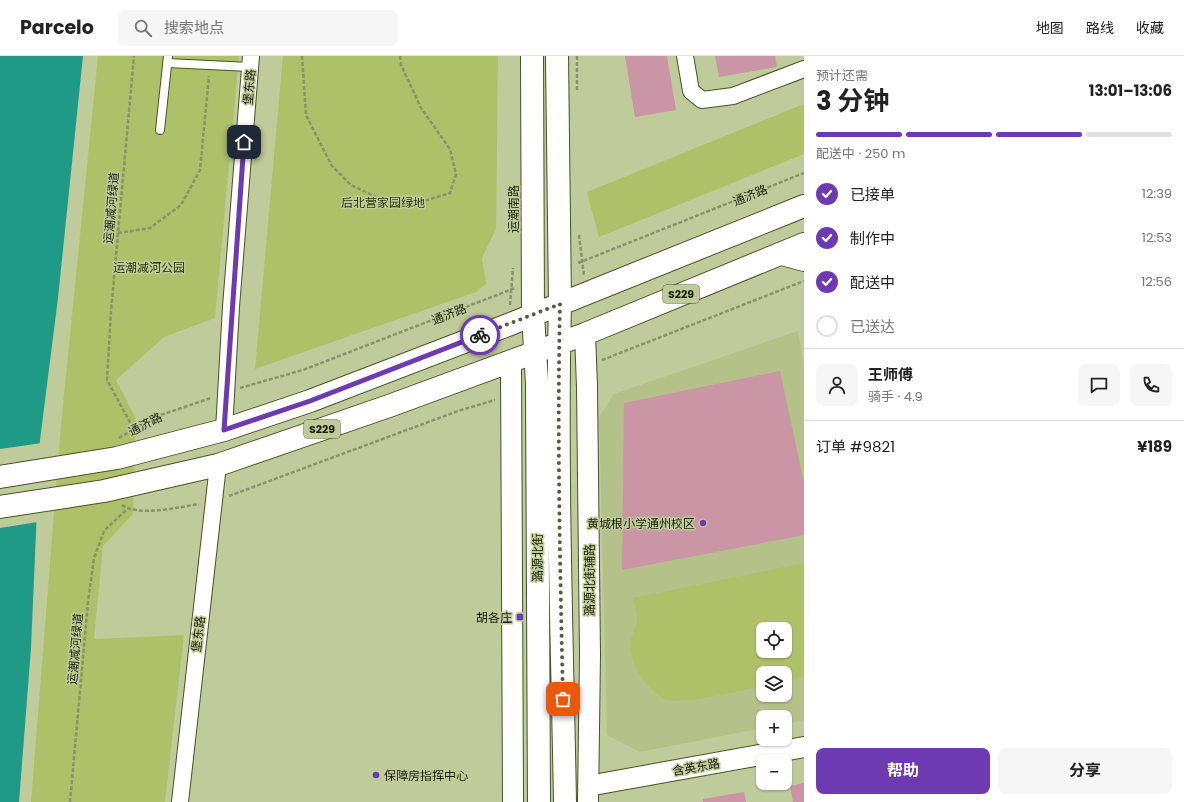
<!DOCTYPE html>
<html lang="zh">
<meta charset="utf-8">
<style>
:root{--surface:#fff;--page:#f6f6f6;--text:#222;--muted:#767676;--line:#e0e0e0;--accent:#6d3ab1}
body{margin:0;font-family:Poppins,"Noto Sans SC",sans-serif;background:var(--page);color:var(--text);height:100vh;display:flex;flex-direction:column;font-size:15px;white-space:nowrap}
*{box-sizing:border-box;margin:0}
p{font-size:13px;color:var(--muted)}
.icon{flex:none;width:22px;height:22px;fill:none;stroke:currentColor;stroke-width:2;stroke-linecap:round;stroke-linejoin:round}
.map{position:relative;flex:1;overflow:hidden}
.panel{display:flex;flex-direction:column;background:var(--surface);width:380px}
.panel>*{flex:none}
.controls{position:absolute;left:756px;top:566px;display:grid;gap:8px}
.controls a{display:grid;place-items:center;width:36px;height:36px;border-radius:8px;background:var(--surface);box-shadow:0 1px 3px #0004;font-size:20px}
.pin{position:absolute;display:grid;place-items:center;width:34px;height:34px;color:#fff;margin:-17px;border-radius:8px;box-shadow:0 2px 6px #0006}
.courier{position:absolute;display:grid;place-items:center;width:40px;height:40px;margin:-20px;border:3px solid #6d3ab1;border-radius:50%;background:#fff;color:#222;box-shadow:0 1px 5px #0007}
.head em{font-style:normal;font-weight:700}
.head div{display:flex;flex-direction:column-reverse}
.head{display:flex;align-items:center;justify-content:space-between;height:68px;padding:0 12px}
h1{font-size:26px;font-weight:700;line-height:30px}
.bar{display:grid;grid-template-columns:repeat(4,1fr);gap:6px 4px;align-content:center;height:48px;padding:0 12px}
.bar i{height:5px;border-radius:3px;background:var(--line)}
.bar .on{background:var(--accent)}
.bar p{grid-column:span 4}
.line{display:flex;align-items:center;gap:10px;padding:0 12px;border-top:1px solid var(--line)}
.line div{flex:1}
.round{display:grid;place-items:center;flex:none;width:42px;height:42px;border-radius:8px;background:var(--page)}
ol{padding:0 12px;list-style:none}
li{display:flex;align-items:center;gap:12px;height:44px}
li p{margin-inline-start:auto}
li .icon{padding:4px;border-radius:50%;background:var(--accent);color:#fff;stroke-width:4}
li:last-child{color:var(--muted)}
li i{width:22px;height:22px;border:2px solid var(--line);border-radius:50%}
.cta{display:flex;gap:8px;margin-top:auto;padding:8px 12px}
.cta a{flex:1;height:46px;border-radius:8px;background:var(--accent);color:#fff;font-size:16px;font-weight:700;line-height:46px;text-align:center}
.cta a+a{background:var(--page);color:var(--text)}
header{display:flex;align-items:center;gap:24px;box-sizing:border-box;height:56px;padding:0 20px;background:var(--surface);border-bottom:1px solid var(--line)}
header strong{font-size:19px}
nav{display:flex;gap:22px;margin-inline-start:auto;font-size:14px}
.search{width:280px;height:36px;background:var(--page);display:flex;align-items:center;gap:10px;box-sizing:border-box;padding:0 14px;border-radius:8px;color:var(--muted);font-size:15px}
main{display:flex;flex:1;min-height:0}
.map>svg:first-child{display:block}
</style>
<header>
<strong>Parcelo</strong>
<div class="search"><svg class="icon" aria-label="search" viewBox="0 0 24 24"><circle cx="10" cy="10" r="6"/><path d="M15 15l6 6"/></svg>搜索地点</div>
<nav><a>地图</a><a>路线</a><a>收藏</a></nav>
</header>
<main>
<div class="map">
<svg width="804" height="746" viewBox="0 0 804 746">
<rect width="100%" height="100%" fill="#bfcb9a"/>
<!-- built -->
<path fill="#b4c189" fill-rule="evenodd" d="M798 275 804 308V664L785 668V661H763V672L640 696 607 679 599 361 614 338ZM763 573H785V595H763ZM763 617H785V639H763Z"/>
<!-- green -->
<path fill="#aec169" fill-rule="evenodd" d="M98 0H239L215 262 164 281 116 324 136 363 133 458 103 490 94 583 184 579 165 746H31L61 369Z
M283 0H498L496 173 482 202 486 228 476 236 255 313Z
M804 48V98L599 181 587 136Z
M804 507V620L798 623 785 626V617H763V630C741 634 688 648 669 644 652 640 634 614 631 598 627 582 637 575 637 563 637 556 634 548 633 542ZM763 573H785V595H763Z"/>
<!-- water -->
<path fill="#1e9a87" d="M0 0H83L58 242 40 384 31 592 19 746H0Z"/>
<!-- pier -->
<path fill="#bfcb9a" d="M42 387 38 466 0 472V393Z"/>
<!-- building -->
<path fill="#ca95a5" d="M625 0H667L676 54 635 61Z
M715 0H775L777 11 719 21Z
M780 315 804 427V479L622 514 624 347Z
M804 727V746H793L790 730Z
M744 736 746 746H703V743Z"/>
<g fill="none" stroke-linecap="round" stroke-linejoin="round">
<!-- service casing -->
<g stroke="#495326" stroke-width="10">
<path id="service" d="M167 7 250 11
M160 74 168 0"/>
</g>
<!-- minor casing -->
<g stroke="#495326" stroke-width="18">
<path id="minor" d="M685 0 691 35 702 44 733 40 804 13
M224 374 231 251 251 0
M180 746 218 409"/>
</g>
<!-- tertiary casing -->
<g stroke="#495326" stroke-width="22">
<path id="tertiary" d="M778 198 804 205
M585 278 587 331 590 598 588 746
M511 305 513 746
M588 730 804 691"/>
</g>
<!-- secondary casing -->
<g stroke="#495326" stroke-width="24">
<path id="secondary" d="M532 0 533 258
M557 0 560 247"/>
</g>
<!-- primary casing -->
<g stroke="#495326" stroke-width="24">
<path id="primary" d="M560 247C556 414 562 580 565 746
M533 258 537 328 539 746
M0 421 117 402 224 374 310 345 508 269 804 150
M0 451 104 435 218 409 389 350 585 278 804 188"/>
</g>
<!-- path -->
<path stroke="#89936c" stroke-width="2.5" stroke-dasharray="4 2" stroke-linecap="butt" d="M302 0 306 59 332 110 351 129 376 141 398 149 424 145 450 137 456 118 450 93 421 52 401 9 400 0
M577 0V34
M118 177 150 172 181 149 200 114 209 20
M579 179 584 220
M578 207 804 117
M510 249 513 212
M602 304 804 225
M240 332 303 314 515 232
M133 372 107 324 111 255 134 0
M119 382 152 362 211 342
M229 440 458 355 495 344
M122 449C137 461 180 451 199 448
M70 746 88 546 94 502 104 475 127 453"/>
<!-- service -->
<use href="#service" stroke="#fff" stroke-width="8"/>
<!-- minor -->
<use href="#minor" stroke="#fff" stroke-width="16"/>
<!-- tertiary -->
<use href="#tertiary" stroke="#fff" stroke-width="20"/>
<!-- secondary -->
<use href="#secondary" stroke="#fff" stroke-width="22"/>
<!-- primary -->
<use href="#primary" stroke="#fff" stroke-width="22"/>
</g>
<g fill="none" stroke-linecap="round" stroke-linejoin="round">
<!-- done -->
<path stroke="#545c3e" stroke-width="4" stroke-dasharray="0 7.2" d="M480 279 560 248C557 380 560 511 563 643"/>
<!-- route -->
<path stroke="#6d3ab1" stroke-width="5" d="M244 86 224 374 310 345 480 279"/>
</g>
<!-- markers -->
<g fill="#6d3ab1" stroke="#bfcb9a" stroke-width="1.5">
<circle cx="703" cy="467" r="4"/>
<rect x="516" y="557" width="8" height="8" rx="2"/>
<circle cx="376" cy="719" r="4"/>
</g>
<g text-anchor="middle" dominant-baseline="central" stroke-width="3" stroke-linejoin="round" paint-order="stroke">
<!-- shield labels -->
<g fill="#bfcb9a" stroke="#4c5337" stroke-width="1">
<rect x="663" y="229" width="36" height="18" rx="3"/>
<rect x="304" y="364" width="36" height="18" rx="3"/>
</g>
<g font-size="11" font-weight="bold" fill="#1b200d">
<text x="681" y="238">S229</text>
<text x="322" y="373">S229</text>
</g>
<!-- street labels -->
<g font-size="12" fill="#1b200d" stroke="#bfcb9a">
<text transform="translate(249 31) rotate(-85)">堡东路</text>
<text transform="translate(750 139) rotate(-22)">通济路</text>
<text transform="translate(111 152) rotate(-85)">运潮减河绿道</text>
<text transform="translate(513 153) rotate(-90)">运潮南路</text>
<text transform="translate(449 258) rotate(-21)">通济路</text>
<text transform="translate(145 368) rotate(-27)">通济路</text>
<text transform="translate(537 502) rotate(-90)">潞源北街</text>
<text transform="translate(589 524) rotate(-90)">潞源北街辅路</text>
<text transform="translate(198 578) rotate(-83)">堡东路</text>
<text transform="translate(75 593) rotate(-85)">运潮减河绿道</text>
<text transform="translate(696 711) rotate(-10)">含英东路</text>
</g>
<!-- park labels -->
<g font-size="12" fill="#30380b" stroke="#bfcb9a">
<text x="383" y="146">后北营家园绿地</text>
<text x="149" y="211">运潮减河公园</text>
</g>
<!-- poi labels -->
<g font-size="12" fill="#1b200d" stroke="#bfcb9a" text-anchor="end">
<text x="695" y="467">黄城根小学通州校区</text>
<text x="512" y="561">胡各庄</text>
<text x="384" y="719" text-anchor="start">保障房指挥中心</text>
</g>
</g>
</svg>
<div class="controls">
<a><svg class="icon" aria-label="locate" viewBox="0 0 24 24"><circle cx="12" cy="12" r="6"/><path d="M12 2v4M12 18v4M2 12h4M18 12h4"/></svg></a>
<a><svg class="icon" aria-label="layers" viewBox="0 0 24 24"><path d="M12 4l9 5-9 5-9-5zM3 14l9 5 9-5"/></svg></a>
<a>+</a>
<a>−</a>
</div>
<div class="pin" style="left:563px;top:643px;background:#ea580c"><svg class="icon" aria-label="bag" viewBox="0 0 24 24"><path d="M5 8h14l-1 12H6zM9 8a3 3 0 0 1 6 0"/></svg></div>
<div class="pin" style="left:244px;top:86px;background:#1f2937"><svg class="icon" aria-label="home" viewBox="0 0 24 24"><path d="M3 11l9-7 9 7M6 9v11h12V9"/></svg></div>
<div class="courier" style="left:480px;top:279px"><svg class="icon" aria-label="bike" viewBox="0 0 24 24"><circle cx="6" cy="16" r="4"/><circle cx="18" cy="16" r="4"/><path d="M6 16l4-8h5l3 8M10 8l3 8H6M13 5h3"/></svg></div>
</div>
<section class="panel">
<div class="head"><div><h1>3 分钟</h1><p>预计还需</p></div><em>13:01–13:06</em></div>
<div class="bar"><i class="on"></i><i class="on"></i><i class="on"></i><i></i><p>配送中 · 250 m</p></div>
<ol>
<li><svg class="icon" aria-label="check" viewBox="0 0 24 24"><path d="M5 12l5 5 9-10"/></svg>已接单<p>12:39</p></li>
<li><svg class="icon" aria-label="check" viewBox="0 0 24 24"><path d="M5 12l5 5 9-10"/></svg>制作中<p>12:53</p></li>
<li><svg class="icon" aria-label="check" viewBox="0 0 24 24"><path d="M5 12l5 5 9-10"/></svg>配送中<p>12:56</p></li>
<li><i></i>已送达</li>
</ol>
<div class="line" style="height:72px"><a class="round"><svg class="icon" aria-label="person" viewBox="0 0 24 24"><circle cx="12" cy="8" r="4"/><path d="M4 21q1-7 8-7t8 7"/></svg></a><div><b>王师傅</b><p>骑手 · 4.9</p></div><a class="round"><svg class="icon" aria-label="chat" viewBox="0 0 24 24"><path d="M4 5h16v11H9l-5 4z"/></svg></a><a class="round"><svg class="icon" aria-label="phone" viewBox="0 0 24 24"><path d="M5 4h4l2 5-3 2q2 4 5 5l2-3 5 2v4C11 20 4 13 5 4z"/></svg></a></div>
<div class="line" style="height:52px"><div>订单 #9821</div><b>¥189</b></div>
<div class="cta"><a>帮助</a><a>分享</a></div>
</section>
</main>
